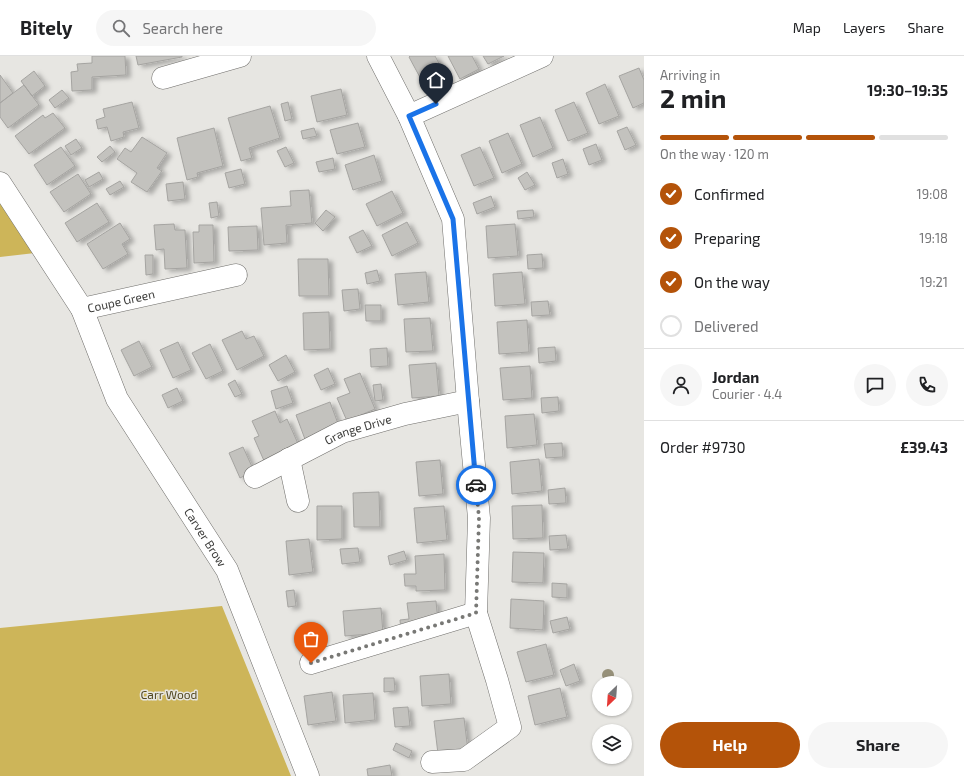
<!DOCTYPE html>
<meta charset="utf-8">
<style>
:root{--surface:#fff;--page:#f6f6f6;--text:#202124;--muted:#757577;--line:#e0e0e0;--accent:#b45309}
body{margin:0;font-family:"Exo 2",sans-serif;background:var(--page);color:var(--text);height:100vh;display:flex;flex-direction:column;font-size:15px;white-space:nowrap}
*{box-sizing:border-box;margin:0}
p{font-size:13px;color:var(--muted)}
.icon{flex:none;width:22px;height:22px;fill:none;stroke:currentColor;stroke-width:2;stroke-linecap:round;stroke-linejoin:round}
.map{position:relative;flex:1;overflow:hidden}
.side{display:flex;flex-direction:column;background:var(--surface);width:320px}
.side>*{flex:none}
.needle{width:26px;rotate:205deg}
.tools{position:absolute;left:592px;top:620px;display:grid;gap:8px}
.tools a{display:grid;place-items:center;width:40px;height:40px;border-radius:50%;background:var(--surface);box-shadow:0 1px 3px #0004;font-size:20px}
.pin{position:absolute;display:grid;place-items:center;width:34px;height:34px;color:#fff;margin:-41px -17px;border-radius:50% 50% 50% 0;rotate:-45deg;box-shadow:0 0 4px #0007}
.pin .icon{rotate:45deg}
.courier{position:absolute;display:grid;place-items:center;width:40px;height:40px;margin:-20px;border:3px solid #1a73e8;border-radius:50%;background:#fff;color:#222;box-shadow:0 1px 5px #0007}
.overview em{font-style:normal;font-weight:700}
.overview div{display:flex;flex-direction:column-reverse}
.overview{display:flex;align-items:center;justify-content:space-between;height:68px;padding:0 16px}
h1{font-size:26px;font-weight:700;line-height:30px}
.bar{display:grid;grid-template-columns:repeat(4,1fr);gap:6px 4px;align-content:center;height:48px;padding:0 16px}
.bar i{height:5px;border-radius:3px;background:var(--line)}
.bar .current{background:var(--accent)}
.bar p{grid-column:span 4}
.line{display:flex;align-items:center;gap:10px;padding:0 16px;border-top:1px solid var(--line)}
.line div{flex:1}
.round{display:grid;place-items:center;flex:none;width:42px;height:42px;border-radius:21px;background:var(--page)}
ol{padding:0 16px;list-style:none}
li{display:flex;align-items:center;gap:12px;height:44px}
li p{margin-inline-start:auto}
li .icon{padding:4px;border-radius:50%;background:var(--accent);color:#fff;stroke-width:4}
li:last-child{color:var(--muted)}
li i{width:22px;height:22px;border:2px solid var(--line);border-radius:50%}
.button{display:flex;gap:8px;margin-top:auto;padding:8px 16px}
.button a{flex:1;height:46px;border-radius:24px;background:var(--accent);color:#fff;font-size:16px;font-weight:700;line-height:46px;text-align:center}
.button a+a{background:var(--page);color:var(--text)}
header{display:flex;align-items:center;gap:24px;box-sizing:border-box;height:56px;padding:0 20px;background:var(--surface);border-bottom:1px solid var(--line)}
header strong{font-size:19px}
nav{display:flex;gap:22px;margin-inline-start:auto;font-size:14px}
.search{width:280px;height:36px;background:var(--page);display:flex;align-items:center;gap:10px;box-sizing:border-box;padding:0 14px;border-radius:22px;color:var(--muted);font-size:15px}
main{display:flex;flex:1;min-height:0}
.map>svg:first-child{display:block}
</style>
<header>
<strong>Bitely</strong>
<div class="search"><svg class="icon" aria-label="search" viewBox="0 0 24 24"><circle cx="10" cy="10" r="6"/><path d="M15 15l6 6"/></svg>Search here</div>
<nav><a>Map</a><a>Layers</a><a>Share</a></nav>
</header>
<main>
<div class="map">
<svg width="644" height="720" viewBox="0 0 644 720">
<defs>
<filter id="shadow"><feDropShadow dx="4.5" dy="2.5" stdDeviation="2" flood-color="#0004"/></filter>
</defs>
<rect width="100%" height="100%" fill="#e7e6e2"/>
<!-- forest -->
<path fill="#cdb559" d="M0 146 35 197 0 201Z
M222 550 291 720H0V572Z"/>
<!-- building -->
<path fill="#c3c2be" stroke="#a5a4a1" filter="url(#shadow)" d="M92 0H125L126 19 92 21V34L72 35 71 16 78 15 77 8 92 7Z
M136 0H182V1L138 9Z
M410 0H435L450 27 429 38 409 1Z
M448 0H472L479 13 460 23Z
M483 0H504L488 8Z
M639 12 644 24V47L633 52 619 20Z
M34 15 45 30 32 40 21 25Z
M0 19 13 37 0 47Z
M605 28 619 60 599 68 586 37Z
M24 29 39 49 8 72 0 61V47Z
M341 33 347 59 317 66 311 40Z
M62 34 69 42 55 52 49 44Z
M132 46 139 72 123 76 124 81 111 85 107 71 98 73 96 64 105 61 103 53Z
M288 46 292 63 285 65 281 48Z
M574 46 588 77 568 85 555 54Z
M270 50 280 82 249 92 252 102 241 105 228 62Z
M53 57 65 72 29 98 15 80 43 59 45 62Z
M540 61 553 92 533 101 520 69Z
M358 67 365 91 337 98 330 74Z
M627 71 636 89 625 94 617 75Z
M214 72 223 110 197 117 198 121 187 124 177 82Z
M314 72 317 80 303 83 301 75Z
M508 77 522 108 502 117 489 85Z
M142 81 167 97 157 112 162 115 147 136 131 126 137 117 117 103 125 92 131 96Z
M76 83 82 92 71 99 65 90Z
M596 88 602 104 589 109 583 93Z
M110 90 115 96 102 106 97 101Z
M61 91 75 110 47 129 34 109Z
M286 91 294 107 285 111 277 95Z
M480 91 494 122 474 130 461 99Z
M374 99 382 125 353 134 345 109Z
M333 102 335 113 319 116 316 106Z
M563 103 568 118 557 122 552 107Z
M241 113 245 128 229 132 225 117Z
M99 116 103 123 89 131 85 124Z
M527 116 535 129 525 134 518 122Z
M78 118 91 138 64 156 50 136Z
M120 125 124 131 110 139 106 133Z
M183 126 185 143 168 145 166 128Z
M309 134 312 167 286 169 287 187 264 189 261 152 291 150 290 135Z
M392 135 403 157 377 170 366 148Z
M491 140 495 151 477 158 473 147Z
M217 146 219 160 211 162 209 147Z
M97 147 109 166 77 186 65 167Z
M326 154 335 161 323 175 315 167Z
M533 154 534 161 518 163 517 155Z
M407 166 418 187 392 200 382 179Z
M120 167 130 183 122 188 128 198 103 213 87 188Z
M174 168 175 174H185L187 212 165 213 164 193 156 194 154 169Z
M515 168 518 200 488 202 486 170Z
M199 169H213L214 206 194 207 193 176H199Z
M257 170 258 194 229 195 228 171Z
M363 174 372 190 357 197 349 181Z
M542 198 543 212 528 213 527 199Z
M145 199H153V218L146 219Z
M298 203H328L329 240H299Z
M377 214 380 225 367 228 365 217Z
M426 216 429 246 398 249 395 218Z
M522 216 525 248 495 250 493 218Z
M358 233 360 253 344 255 342 234Z
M548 245 550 259 532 260 531 246Z
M365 249H381V265H366Z
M329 256 330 293 304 294 303 257Z
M430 262 433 295 406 296 404 263Z
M527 264 529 296 499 298 497 266Z
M242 275 246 283 254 280 264 300 237 314 222 284Z
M139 285 152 311 134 320 121 294Z
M178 286 191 314 173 322 160 294Z
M210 288 223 315 206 323 192 297Z
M555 291 556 305 539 307 538 292Z
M387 292 388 310 371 311 370 293Z
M286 299 295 316 278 325 269 309Z
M436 307 439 340 412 342 409 309Z
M530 310 532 342 503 344 500 312Z
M328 312 335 328 321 334 314 319Z
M360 317 375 353 347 365 337 342 350 337 344 323Z
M235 324 242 338 235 341 228 328Z
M381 328 383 344 375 345 373 329Z
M287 330 293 347 276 353 271 335Z
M177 332 183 345 168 352 162 339Z
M558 341 559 355 542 357 541 342Z
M330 346 340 373 306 386 296 359Z
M275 355 280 367 287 363 300 392 265 407 254 382 259 380 252 365Z
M534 358 537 389 507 392 505 360Z
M562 387 563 401 546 402 544 388Z
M243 391 254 415 240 422 229 397Z
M539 403 542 435 512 438 510 406Z
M440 404 443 438 419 440 416 406Z
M565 432 566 447 549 448 548 434Z
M379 436 380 471H354L353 437Z
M542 449 543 482 513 483 512 450Z
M317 450H342V483L317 484Z
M444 450 447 484 417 487 414 452Z
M566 479 568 493 550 494 549 480Z
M309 483 313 516 289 519 286 485Z
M358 492 360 506 342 508 340 493Z
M404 495 407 504 390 509 388 500Z
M513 496 544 497 543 527 512 526Z
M444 498 445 534 416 535V530H405L404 518H416L415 500Z
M552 527 567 528V542L552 541Z
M294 534 296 550 288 551 286 535Z
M511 543 544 545 543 574 510 572Z
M436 545 438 566 401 575 400 564 409 563 407 547Z
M381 552 383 577 345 580 343 555Z
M567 561 570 573 553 577 550 565Z
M546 588 554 619 526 626 517 596Z
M574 608 580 625 566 630 560 614Z
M449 618 451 648 422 650 420 620Z
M384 622H394L395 635 384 636Z
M560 632 567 661 535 669 528 640Z
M332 636 336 665 308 669 304 640Z
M373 637 375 664 345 667 343 639Z
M408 651 410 670 395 671 393 652Z
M464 662 468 695 438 698 434 665Z
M396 687 412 695 409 702 393 694Z
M390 709 392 720H368L367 713Z"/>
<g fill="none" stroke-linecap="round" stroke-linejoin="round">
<!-- street casing -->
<g stroke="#706f6c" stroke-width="23">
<g id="street">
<path d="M378 0 409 60 453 163 468 345 479 462 476 557 497 624 510 671 464 704 432 706"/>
<path d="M163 22 240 0"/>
<path d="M409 60 542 0"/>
<path id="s1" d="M0 127 82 253 117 343 227 514 308 720"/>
<path id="s2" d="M82 253 236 219"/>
<path d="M289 403 298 445"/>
<path id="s3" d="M255 421 342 376 405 358 468 345"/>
<path d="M311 607 476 557"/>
</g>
</g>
<!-- street -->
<use href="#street" stroke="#fff" stroke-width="22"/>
</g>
<!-- trees -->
<circle fill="#969079" cx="608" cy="619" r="6"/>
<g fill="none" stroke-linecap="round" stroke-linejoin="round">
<!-- done -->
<path stroke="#787875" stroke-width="4" stroke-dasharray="0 7.2" d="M311 607 476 557 479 462 476 429"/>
<!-- route -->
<path stroke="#1a73e8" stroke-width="5" d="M436 48 409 60 453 163 476 429"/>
</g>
<g text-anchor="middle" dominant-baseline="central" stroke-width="3" stroke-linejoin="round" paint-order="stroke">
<!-- street labels -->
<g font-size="12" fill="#3d3d3b" stroke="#e7e6e2">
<text stroke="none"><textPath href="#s2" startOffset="40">Coupe Green</textPath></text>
<text stroke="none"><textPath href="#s3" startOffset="114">Grange Drive</textPath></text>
<text stroke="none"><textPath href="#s1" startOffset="411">Carver Brow</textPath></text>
</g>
<!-- park labels -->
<g font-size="12" fill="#544a23" stroke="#e7e6e2">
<text x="169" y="638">Carr Wood</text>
</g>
</g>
</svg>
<div class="tools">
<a><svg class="needle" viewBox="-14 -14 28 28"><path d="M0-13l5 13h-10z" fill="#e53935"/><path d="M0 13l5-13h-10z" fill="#757577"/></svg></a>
<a><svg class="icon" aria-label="layers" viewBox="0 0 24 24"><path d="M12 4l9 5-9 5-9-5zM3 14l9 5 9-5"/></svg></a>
</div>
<div class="pin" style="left:311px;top:607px;background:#ea580c"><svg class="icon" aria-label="bag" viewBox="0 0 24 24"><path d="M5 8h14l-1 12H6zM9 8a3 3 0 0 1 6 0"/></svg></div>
<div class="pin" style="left:436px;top:48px;background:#1f2937"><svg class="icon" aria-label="home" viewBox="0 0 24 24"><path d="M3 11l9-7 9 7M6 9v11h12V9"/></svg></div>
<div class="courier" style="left:476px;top:429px"><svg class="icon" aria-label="car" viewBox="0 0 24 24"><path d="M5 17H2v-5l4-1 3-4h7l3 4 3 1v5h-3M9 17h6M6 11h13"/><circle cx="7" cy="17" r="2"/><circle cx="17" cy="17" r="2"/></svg></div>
</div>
<section class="side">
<div class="overview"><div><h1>2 min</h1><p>Arriving in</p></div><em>19:30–19:35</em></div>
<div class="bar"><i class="current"></i><i class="current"></i><i class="current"></i><i></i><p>On the way · 120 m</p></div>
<ol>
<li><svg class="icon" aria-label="check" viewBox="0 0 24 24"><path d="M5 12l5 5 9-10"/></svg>Confirmed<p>19:08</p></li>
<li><svg class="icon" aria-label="check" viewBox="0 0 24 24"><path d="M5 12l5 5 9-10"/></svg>Preparing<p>19:18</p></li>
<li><svg class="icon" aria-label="check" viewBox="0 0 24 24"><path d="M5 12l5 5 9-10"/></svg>On the way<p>19:21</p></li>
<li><i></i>Delivered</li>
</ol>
<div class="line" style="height:72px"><a class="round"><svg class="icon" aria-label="person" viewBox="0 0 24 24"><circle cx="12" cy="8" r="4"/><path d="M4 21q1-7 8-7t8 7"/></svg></a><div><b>Jordan</b><p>Courier · 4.4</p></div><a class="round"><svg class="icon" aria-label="chat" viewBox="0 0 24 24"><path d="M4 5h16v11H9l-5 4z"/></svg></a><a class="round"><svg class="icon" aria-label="phone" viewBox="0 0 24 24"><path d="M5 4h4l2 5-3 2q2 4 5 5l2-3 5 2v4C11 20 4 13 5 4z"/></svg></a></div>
<div class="line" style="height:52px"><div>Order #9730</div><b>£39.43</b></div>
<div class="button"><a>Help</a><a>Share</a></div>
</section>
</main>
